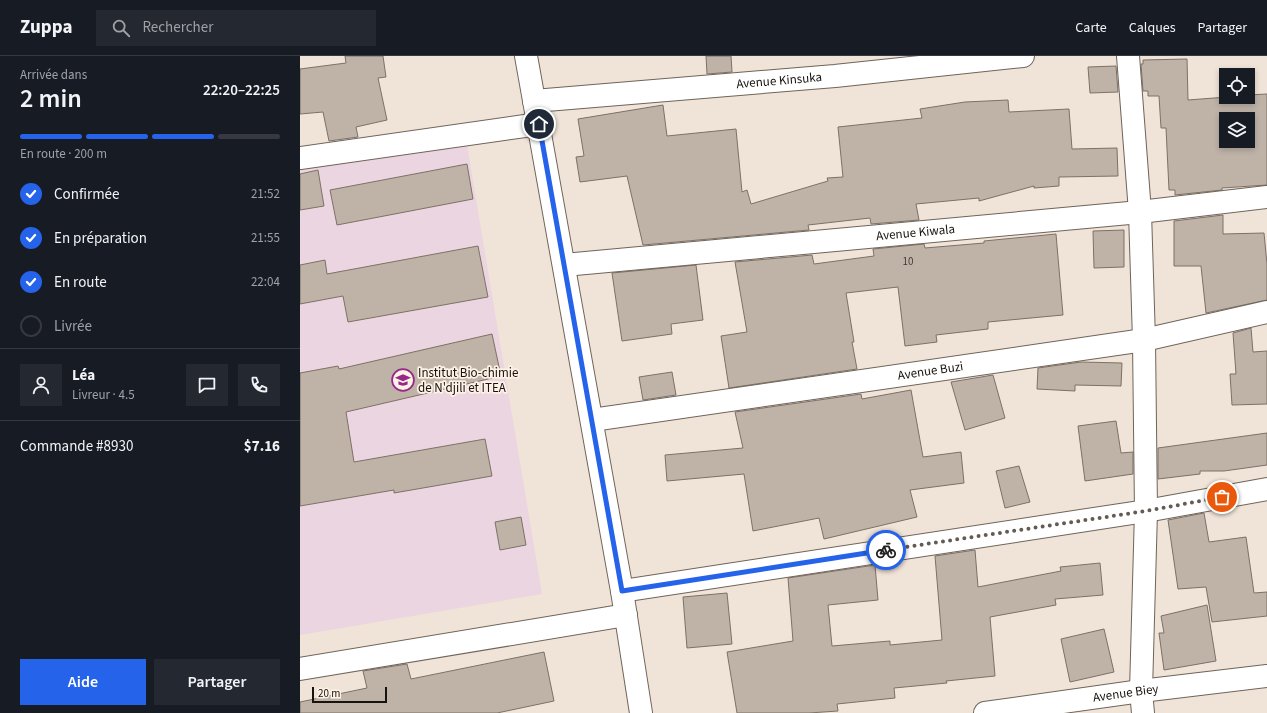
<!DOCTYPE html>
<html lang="fr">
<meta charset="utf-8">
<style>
:root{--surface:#171b24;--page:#242831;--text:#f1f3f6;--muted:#9ea1a6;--line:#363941;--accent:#2563eb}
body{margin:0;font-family:"Source Sans 3",sans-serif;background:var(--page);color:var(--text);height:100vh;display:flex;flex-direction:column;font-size:15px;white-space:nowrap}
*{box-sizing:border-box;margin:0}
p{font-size:13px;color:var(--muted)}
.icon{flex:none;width:22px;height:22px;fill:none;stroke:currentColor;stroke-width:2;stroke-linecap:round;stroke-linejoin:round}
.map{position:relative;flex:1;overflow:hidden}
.details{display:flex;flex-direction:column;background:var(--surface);width:300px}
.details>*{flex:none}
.tools{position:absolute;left:919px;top:12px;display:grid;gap:8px}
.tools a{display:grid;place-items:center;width:36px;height:36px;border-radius:0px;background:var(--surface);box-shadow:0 2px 6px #0003;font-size:20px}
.scale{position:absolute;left:12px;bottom:10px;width:75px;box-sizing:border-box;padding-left:4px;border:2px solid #17130f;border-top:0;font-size:11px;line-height:14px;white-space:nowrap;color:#17130f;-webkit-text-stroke:3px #fef1e5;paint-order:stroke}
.pin{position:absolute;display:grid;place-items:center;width:34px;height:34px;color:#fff;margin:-17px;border:2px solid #fff;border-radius:50%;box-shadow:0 1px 4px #0007}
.courier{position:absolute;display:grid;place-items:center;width:40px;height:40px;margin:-20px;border:3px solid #2563eb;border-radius:50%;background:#fff;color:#222;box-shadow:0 1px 5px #0007}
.overview em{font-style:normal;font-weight:600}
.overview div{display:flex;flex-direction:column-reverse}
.overview{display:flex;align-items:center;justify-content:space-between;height:68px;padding:0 20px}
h1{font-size:26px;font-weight:600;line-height:30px}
.bar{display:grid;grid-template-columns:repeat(4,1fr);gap:6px 4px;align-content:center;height:48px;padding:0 20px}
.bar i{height:5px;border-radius:3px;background:var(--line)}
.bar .selected{background:var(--accent)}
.bar p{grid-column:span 4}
.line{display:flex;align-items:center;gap:10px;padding:0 20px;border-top:1px solid var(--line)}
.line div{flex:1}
.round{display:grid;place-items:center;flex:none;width:42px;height:42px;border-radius:0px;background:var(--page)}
ol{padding:0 20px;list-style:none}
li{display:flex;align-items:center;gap:12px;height:44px}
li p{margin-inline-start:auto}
li .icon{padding:4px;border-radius:50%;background:var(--accent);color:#fff;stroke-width:4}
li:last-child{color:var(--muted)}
li i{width:22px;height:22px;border:2px solid var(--line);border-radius:50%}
.primary-button{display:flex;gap:8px;margin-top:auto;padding:8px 20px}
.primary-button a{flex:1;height:46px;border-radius:0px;background:var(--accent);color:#fff;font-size:16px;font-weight:600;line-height:46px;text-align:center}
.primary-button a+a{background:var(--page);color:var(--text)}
header{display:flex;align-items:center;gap:24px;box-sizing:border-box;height:56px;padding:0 20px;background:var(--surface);border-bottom:1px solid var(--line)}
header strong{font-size:19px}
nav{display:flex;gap:22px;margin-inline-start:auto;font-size:14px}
.search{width:280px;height:36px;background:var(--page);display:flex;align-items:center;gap:10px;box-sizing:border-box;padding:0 14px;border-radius:0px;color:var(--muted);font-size:15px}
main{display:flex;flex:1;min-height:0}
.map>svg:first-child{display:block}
</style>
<header>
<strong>Zuppa</strong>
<div class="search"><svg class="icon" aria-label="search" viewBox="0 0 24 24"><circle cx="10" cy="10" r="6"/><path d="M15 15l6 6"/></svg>Rechercher</div>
<nav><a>Carte</a><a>Calques</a><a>Partager</a></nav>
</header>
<main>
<section class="details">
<div class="overview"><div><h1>2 min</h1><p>Arrivée dans</p></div><em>22:20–22:25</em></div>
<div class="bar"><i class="selected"></i><i class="selected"></i><i class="selected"></i><i></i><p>En route · 200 m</p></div>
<ol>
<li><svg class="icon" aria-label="check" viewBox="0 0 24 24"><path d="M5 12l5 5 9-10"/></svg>Confirmée<p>21:52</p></li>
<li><svg class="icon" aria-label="check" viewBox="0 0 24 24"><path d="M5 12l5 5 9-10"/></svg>En préparation<p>21:55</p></li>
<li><svg class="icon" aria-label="check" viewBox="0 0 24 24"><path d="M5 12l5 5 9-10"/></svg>En route<p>22:04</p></li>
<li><i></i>Livrée</li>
</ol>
<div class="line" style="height:72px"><a class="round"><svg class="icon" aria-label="person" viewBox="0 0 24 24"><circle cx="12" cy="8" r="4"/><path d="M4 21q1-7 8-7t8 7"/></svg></a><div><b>Léa</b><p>Livreur · 4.5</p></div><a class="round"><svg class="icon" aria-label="chat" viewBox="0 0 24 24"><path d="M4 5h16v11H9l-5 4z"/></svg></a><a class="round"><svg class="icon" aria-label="phone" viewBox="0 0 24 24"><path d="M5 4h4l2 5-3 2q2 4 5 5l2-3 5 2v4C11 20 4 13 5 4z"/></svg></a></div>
<div class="line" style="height:52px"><div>Commande #8930</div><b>$7.16</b></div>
<div class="primary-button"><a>Aide</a><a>Partager</a></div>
</section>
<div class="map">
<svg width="967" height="657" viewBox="0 0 967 657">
<rect width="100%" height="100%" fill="#f0e3d8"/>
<!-- education -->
<path fill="#ebd5e1" d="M166 83 242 538 0 579V111Z"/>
<!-- building -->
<path fill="#bfb3a8" stroke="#7d7167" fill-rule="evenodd" d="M45 0H83L86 21 78 22 87 64 56 71 58 81 29 85 23 56 0 58V13L46 7Z
M406 0H431L432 16 407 18Z
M887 3 888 44 927 41H948V39L967 38V129L922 132V134L875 139V134H869L866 72H861L859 40H848V35H843L841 8H843V4ZM926 63H948V85H926Z
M816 10 818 36 790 37 788 11Z
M708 44 709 56 769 53 772 93 817 92 818 120 759 121V130L734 132V130L679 145V142L616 148 619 164 571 168 570 162 508 169 509 174 343 189 327 120 280 126 276 101 284 100 278 63 363 49 367 80 436 73 442 136 447 134 451 148 528 125 527 122 543 121 538 71 622 62 620 53 665 46Z
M167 108 173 143 37 169 30 134Z
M18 114 24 150 0 154V118Z
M923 159V178L964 177 967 208V244L906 257 901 210H874V165Z
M824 174V211L794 212 793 175Z
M756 178 763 259 688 266V273L636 279 637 286 605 290 598 231 546 237 554 286H552L557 313 429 332 421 280 447 276 435 206 512 199 514 208 574 200 573 193 624 188 625 192 684 187V185Z
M178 190 188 241 48 266 43 240 0 248V209L25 204 27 218Z
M396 209 403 264 371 268 372 278 322 285 312 217Z
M951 272 953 296 967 295V348L932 349 930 318H936L933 277Z
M192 278 201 320 46 356 54 406 185 383 192 420 94 437V434L0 450V317L38 310 39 313Z
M781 306 822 307 821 330 775 329V335L737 333 738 312Z
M372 316 376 339 343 344 339 321Z
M693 319 705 362 665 374 651 326Z
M611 334 623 401 661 396 664 427 610 434 617 461 524 483 519 462 453 475 444 418 367 425 365 399 443 392 435 356 561 338 562 343Z
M816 365 821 397 833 396V418L785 425 778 370Z
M967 377V409L924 415H900V418L858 423V392Z
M719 410 730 446 705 452 696 415Z
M904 457 909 486 946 481 954 537 967 536V560L912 566 906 531 878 533 868 464Z
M221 461 226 489 200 494 195 466Z
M675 494 678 531 761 515 760 511 800 507 803 539 755 543 756 549 690 561 695 620 646 625 647 627 594 632 595 642 537 648 538 655 509 657H437L427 596 493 585 488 522 575 509 578 544 528 549 532 590 590 585V589L642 584 635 500Z
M427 537 432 588 387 592 383 541Z
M907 549 916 605 864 614 859 577H864L861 560Z
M804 573 814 616 770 626 761 583Z
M244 596 254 645 197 657H0V646L67 632 63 615 107 608 111 623Z"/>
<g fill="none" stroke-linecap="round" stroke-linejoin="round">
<!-- street casing -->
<g stroke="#6f645a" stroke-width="24">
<g id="street">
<path d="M828 0 840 156 844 284 846 455 841 635 843 657"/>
<path id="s1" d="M234 45 535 20 723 0"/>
<path d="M0 102 239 68"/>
<path id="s2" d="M264 209 840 156 967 141"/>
<path id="s3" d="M292 364 844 284 967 256"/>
<path d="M322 535 846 455 967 433"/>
<path d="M0 613 326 559"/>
<path id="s4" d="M685 657 841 635 967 620"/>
</g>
</g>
<!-- secondary casing -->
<g stroke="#6f645a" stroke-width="24">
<path id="secondary" d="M226 0 322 535 341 657"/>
</g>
<!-- street -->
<use href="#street" stroke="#fff" stroke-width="22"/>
<!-- secondary -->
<use href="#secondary" stroke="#fff" stroke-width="22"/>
</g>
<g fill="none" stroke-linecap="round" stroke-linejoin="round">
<!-- done -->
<path stroke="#635c55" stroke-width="4" stroke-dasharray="0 7.2" d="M586 494 846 455 922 441"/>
<!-- route -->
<path stroke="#2563eb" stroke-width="5" d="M239 68 322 535 586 494"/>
</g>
<!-- icons -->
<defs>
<g id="school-ring" transform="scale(1.15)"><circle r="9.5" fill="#fef1e5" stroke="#962888" stroke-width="1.5"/><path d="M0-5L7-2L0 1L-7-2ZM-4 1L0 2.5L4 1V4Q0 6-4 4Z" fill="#962888"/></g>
</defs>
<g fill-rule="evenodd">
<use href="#school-ring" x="103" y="324"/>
</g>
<g text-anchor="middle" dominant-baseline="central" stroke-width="3.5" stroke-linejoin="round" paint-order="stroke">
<!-- number labels -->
<g font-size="11" fill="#413b35">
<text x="608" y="205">10</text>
</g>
<!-- street labels -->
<g font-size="13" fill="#17130f" stroke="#fef1e5">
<text stroke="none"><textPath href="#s1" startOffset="246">Avenue Kinsuka</textPath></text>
<text stroke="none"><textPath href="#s2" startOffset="353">Avenue Kiwala</textPath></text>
<text stroke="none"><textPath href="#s3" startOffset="342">Avenue Buzi</textPath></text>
<text stroke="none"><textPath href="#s4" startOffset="142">Avenue Biey</textPath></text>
</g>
<!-- poi labels -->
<g font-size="13" fill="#17130f" stroke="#fef1e5" text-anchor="start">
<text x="118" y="317">Institut Bio-chimie<tspan x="118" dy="15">de N'djili et ITEA</tspan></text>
</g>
</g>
</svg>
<div class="tools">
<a><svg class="icon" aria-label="locate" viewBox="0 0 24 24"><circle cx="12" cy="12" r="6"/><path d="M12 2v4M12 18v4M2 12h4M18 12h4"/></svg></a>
<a><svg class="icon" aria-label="layers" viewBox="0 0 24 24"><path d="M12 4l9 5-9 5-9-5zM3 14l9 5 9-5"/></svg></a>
</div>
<div class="scale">20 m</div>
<div class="pin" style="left:922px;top:441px;background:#ea580c"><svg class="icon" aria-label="bag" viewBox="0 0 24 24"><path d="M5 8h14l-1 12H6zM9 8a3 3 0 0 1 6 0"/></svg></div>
<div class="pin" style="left:239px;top:68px;background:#1f2937"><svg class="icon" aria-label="home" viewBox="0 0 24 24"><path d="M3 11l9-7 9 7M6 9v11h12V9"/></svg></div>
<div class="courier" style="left:586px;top:494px"><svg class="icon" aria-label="bike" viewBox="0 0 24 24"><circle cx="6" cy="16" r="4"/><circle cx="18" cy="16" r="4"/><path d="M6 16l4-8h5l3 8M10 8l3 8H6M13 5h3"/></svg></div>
</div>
</main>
